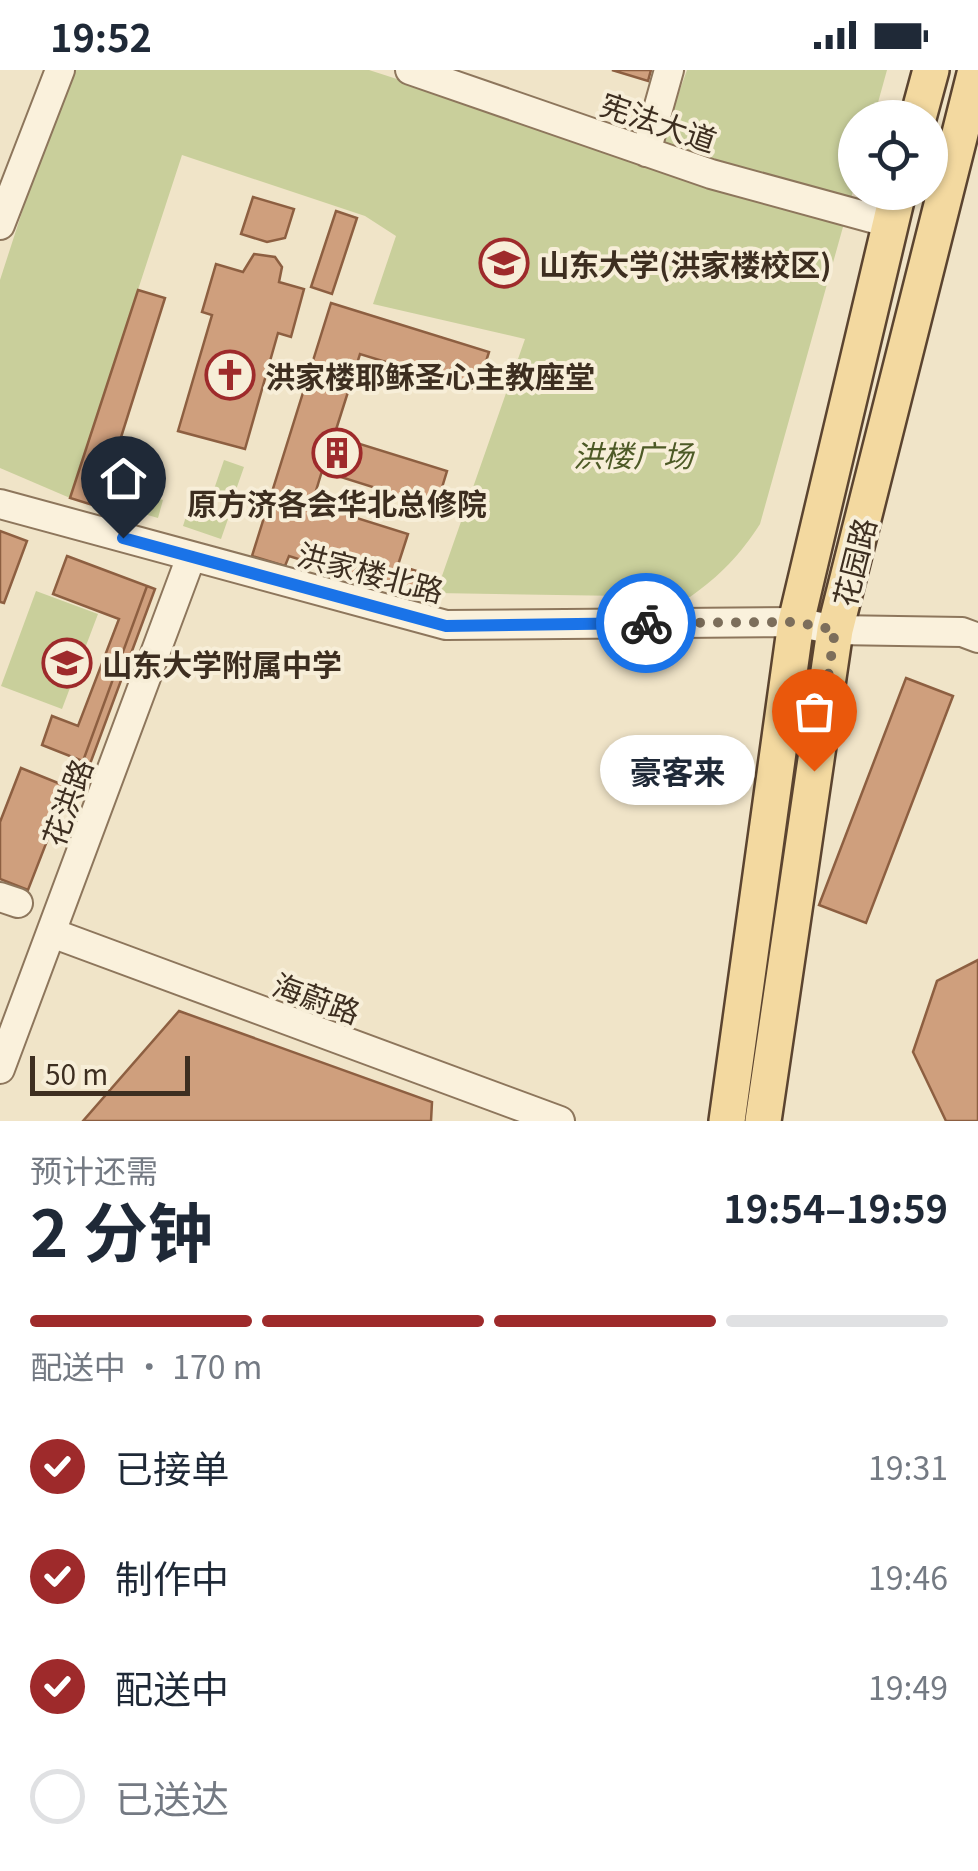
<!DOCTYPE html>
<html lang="zh">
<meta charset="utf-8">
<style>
:root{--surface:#fff;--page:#f6f6f7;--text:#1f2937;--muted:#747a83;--line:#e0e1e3;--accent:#9e2a2b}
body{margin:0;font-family:Georgia,"Noto Sans SC",serif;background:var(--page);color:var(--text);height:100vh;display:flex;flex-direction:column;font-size:38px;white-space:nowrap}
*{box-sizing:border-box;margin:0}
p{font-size:32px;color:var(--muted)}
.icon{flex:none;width:55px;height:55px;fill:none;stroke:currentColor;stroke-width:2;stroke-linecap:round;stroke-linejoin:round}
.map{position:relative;height:1051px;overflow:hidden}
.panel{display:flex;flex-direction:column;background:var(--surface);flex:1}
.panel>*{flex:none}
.controls{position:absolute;left:838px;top:30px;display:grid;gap:20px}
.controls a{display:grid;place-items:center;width:110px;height:110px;border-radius:50%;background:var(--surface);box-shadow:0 2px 8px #0004;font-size:50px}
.scale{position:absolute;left:30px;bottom:25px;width:160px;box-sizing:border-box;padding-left:10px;border:5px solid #3d2e20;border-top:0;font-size:28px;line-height:35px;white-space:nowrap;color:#3d2e20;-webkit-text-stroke:8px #f7eed8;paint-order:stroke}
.pin{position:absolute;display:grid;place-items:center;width:85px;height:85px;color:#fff;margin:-102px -42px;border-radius:50% 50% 50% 0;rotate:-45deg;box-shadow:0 0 10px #0007}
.pin .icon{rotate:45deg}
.courier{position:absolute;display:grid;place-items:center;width:100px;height:100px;margin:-50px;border:8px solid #1a73e8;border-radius:50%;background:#fff;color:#222;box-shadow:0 2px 12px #0007}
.bubble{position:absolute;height:70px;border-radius:35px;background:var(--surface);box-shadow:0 2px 8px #0004;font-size:32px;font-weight:700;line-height:70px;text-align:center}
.headline em{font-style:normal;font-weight:700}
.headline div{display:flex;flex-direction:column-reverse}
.headline{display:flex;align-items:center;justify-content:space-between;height:170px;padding:0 30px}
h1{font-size:65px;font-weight:700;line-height:75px}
.bar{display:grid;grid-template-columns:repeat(4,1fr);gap:15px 10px;align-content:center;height:120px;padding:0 30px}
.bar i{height:12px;border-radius:8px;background:var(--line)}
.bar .active{background:var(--accent)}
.bar p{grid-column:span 4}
ol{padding:0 30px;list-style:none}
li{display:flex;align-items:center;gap:30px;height:110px}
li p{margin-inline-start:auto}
li .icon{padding:10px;border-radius:50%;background:var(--accent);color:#fff;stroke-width:4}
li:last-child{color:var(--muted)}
li i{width:55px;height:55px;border:5px solid var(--line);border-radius:50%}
.status{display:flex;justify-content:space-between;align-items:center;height:70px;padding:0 50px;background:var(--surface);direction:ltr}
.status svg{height:28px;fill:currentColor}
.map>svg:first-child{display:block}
</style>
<div class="status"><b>19:52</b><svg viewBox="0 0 49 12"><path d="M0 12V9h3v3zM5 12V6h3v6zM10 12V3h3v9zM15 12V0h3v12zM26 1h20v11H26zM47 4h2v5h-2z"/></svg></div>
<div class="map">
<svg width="978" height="1051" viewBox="0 0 978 1051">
<rect width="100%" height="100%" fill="#f0e4c8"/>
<!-- green -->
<path fill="#c9cf9b" d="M68 0H369L654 92 687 0H887L874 47 855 48V114L760 454C740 485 720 506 690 527L436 523 525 269 373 234 396 166 365 146 182 85 70 428 0 398V210Z
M136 370 150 375 155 404 147 412C130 406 127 384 136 370Z
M224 390 244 397 231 434 211 428Z
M111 415 163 430 158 448 106 433Z
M189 437 228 449 221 469 183 456Z
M36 521 98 544 62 639 1 616Z"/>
<!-- building -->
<path fill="#cf9f7d" stroke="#8d5f41" stroke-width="2.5" d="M612 0H651L648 11Z
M253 127 294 139 285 168 267 172 241 164Z
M336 141 357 148 332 224 311 217Z
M254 184 275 187 282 197 279 212 304 219 291 267 278 263 245 379 178 361 212 245 202 242 216 194 243 202Z
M138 220 165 228 99 437 70 428Z
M331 233 489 282 477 320 360 284 334 366 447 401 436 437 322 401 312 434 408 464 398 495 426 504 419 527 289 486 285 496 252 486Z
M0 461 27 471 4 533 0 532Z
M67 486 155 519 90 694 42 675 52 646 78 656 119 549 53 524Z
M147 516 155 519 90 694 83 691Z
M906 608 953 626 866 853 819 835Z
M21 698 68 717 28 820 0 809V752Z
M978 890V1051H946L913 982 937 911Z
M179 941 432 1032 431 1051H83Z"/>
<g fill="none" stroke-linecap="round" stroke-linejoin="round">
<!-- minor casing -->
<g stroke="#8d765c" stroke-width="32">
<path id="minor" d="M410 0 711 104 890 153
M646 82 669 0
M0 155 60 0
M0 434 446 555 796 552 835 560 962 562 978 568
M0 827 18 833
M52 863 560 1051
M0 999 191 487"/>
</g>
<!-- major casing -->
<g stroke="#5b4430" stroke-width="40">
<path id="major" d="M918 48 931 0
M727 1051 796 552 898 122
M763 1051 835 560 976 0"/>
</g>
<!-- minor -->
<use href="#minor" stroke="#faf1dc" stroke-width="28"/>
<!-- major -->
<use href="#major" stroke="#f3d9a0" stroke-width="35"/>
</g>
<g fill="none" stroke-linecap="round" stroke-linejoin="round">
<!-- done -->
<path stroke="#7c6e5b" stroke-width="10" stroke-dasharray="0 18" d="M646 553 796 552 835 560 814 701"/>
<!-- route -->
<path stroke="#1a73e8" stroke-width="12" d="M123 468 446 556 646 553"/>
</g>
<!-- icons -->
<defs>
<g id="university-ring" transform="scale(2.5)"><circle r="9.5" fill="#f7eed8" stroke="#9e2a2b" stroke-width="1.5"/><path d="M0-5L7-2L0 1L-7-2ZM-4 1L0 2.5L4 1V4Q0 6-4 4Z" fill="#9e2a2b"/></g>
<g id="church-ring" transform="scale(2.5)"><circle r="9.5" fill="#f7eed8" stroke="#9e2a2b" stroke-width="1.5"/><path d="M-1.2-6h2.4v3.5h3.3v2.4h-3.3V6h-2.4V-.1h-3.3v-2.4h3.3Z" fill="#9e2a2b"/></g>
<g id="building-ring" transform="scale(2.5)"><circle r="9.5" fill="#f7eed8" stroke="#9e2a2b" stroke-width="1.5"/><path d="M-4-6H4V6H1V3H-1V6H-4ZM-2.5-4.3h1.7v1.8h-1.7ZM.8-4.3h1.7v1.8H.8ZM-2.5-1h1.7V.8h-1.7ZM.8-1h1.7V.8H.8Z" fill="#9e2a2b"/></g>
<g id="school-ring" transform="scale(2.5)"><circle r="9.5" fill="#f7eed8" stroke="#9e2a2b" stroke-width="1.5"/><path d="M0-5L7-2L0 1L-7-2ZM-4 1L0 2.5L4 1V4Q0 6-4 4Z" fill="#9e2a2b"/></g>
</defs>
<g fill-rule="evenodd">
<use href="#university-ring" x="504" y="193"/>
<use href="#church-ring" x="230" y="305"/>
<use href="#building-ring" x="337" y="383"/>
<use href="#school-ring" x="67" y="593"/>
</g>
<g text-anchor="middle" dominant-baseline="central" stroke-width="8" stroke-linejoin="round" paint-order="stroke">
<!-- street labels -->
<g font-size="30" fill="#3d2e20" stroke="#f7eed8">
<text transform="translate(659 51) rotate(19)">宪法大道</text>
<text transform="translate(853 492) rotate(-76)">花园路</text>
<text transform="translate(371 501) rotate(15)">洪家楼北路</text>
<text transform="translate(66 732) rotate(-70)">花洪路</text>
<text transform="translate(317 927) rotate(20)">海蔚路</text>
</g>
<!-- poi labels -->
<g font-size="30" font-weight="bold" fill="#3d2e20" stroke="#f7eed8" text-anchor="start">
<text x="539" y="193">山东大学(洪家楼校区)</text>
<text x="265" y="305">洪家楼耶稣圣心主教座堂</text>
<text x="337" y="432" text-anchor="middle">原方济各会华北总修院</text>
<text x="102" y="593">山东大学附属中学</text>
</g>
<!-- park labels -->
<g font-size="30" font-style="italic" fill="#4d5a26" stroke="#f7eed8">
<text x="633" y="384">洪楼广场</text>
</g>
</g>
</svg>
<div class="controls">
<a><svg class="icon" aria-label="locate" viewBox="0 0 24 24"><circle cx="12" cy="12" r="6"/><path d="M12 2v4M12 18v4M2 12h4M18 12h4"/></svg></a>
</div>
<div class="scale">50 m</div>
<div class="pin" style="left:814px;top:701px;background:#ea580c"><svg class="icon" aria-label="bag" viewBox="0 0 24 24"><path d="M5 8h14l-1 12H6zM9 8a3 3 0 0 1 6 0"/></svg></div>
<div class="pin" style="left:123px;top:468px;background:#1f2937"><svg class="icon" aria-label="home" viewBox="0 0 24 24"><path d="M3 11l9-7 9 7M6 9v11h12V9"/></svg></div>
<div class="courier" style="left:646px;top:553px"><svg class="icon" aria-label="bike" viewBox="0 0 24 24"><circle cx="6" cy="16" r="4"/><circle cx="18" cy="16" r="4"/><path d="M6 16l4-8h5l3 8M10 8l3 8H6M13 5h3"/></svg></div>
<div class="bubble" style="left:600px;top:665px;width:155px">豪客来</div>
</div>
<section class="panel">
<div class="headline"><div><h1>2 分钟</h1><p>预计还需</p></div><em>19:54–19:59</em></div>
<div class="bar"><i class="active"></i><i class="active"></i><i class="active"></i><i></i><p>配送中 · 170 m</p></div>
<ol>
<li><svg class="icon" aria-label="check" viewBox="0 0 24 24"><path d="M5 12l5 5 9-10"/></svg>已接单<p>19:31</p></li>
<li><svg class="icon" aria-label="check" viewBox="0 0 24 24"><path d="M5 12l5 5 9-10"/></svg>制作中<p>19:46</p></li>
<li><svg class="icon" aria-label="check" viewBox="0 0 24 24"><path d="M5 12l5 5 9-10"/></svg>配送中<p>19:49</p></li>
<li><i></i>已送达</li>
</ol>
</section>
